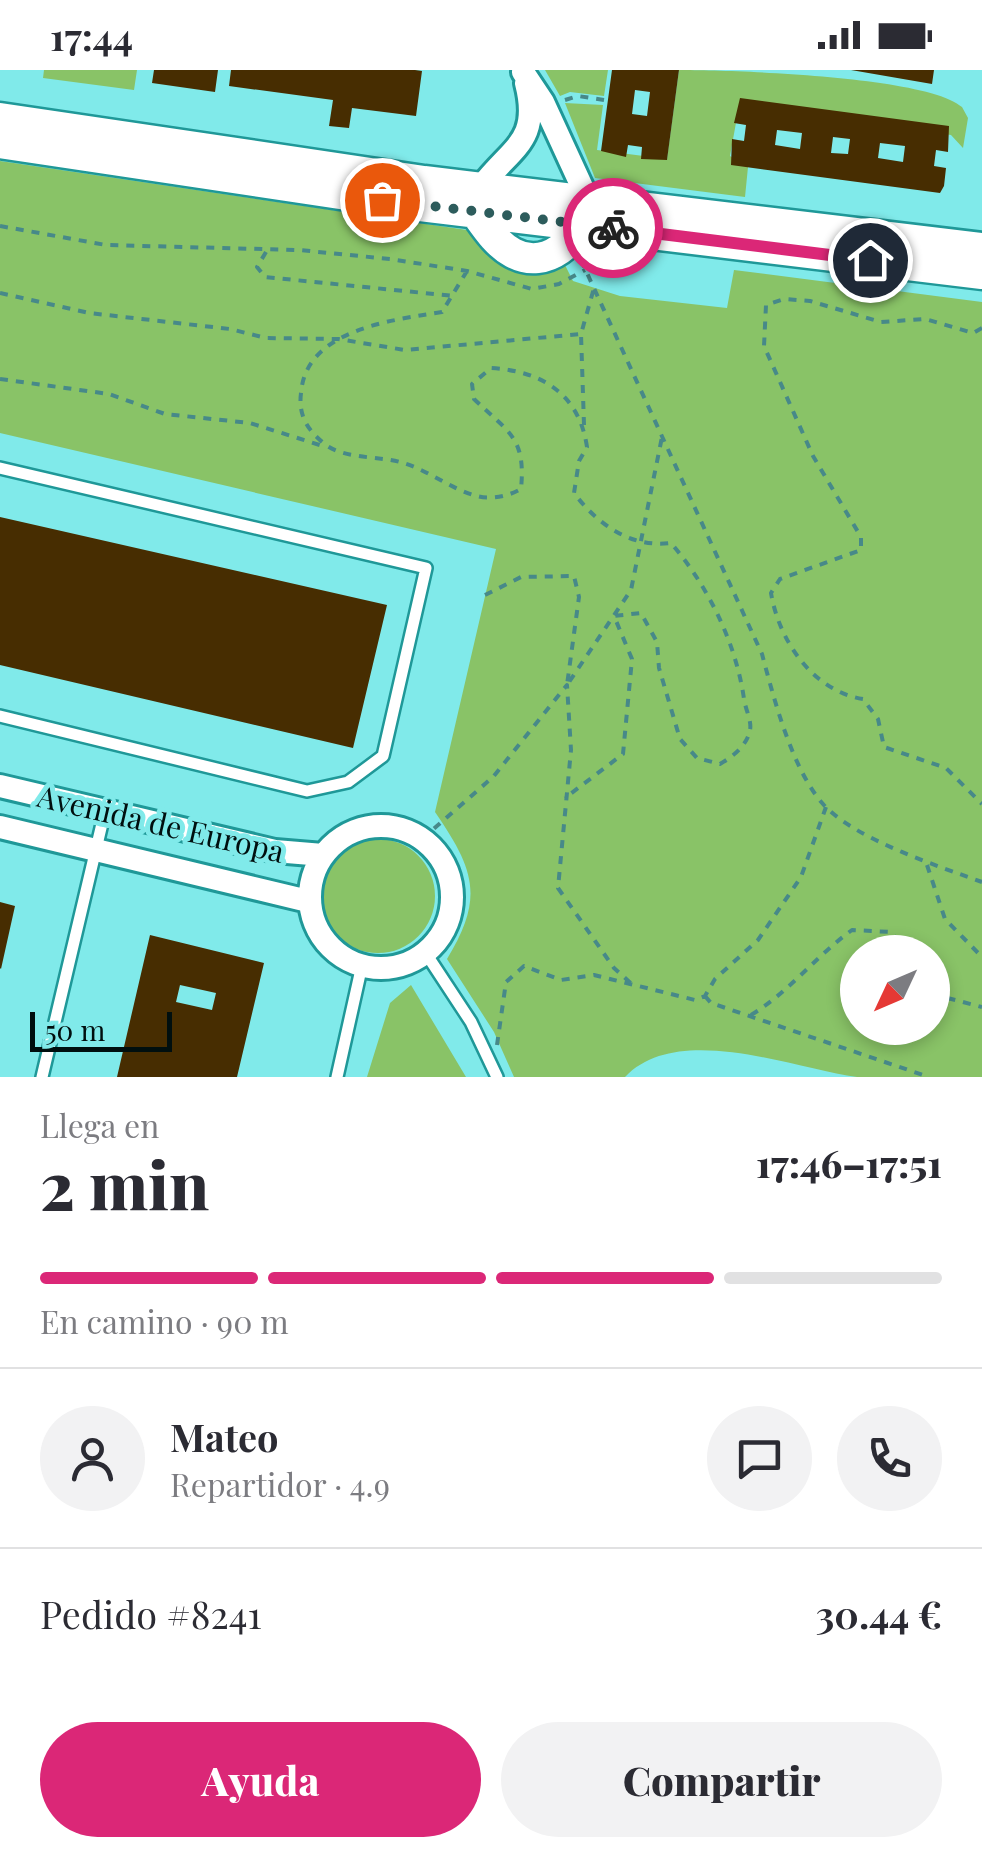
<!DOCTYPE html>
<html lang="es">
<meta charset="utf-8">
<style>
:root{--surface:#fff;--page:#f2f2f3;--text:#2b2b33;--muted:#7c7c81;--line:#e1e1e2;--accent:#db2777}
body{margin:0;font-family:"Playfair Display",serif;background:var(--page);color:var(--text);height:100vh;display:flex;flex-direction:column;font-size:38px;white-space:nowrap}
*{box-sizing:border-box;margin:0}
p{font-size:32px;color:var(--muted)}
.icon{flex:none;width:55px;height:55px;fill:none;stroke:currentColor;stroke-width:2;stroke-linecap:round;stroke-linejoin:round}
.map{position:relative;height:1007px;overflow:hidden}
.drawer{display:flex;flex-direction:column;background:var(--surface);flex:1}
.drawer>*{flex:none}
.needle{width:65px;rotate:226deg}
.buttons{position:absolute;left:840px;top:865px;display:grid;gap:20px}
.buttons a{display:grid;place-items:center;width:110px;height:110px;border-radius:50%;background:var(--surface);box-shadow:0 5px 15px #0003;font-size:50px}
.scale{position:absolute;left:30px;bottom:25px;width:142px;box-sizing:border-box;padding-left:10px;border:5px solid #000f0f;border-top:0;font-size:28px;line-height:35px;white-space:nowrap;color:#000f0f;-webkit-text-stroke:8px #80eaea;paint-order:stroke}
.pin{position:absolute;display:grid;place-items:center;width:85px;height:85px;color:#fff;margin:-42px;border:5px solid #fff;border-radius:50%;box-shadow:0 2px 10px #0007}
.courier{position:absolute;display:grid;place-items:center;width:100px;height:100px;margin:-50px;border:8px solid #db2777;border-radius:50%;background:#fff;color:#222;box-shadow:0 2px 12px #0007}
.overview em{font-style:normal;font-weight:800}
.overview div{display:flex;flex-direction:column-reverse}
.overview{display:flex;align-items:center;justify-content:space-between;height:170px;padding:0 40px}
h1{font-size:65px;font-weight:800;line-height:75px}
.bar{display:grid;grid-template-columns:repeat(4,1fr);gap:15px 10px;align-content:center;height:120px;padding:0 40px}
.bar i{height:12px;border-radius:8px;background:var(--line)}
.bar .active{background:var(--accent)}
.bar p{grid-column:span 4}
.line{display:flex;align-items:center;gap:25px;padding:0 40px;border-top:2px solid var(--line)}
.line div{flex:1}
.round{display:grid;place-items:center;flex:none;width:105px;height:105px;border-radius:52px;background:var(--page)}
.action{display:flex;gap:20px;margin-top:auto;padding:20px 40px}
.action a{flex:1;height:115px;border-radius:60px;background:var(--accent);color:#fff;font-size:40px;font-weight:800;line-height:115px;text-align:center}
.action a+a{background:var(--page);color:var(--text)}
.status{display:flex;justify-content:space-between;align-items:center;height:70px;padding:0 50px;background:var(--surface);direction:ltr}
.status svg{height:28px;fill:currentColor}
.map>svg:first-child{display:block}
</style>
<div class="status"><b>17:44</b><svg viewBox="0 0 49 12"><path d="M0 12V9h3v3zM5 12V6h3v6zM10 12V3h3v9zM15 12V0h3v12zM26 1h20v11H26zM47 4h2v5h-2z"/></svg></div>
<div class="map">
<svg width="982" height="1007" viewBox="0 0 982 1007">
<rect width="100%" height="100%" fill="#80eaea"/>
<!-- green -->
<path fill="#89c367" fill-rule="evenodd" d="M44 0H137L134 20 43 8Z
M545 0H608L604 26 570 22 560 26Z
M679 0C732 0 927 6 962 37L968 48 963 78 951 65 739 36 730 86 748 97 745 127 595 108 565 33 603 35 597 80 667 89Z
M0 91 467 160 564 193 573 211 620 226 727 238 734 200 982 232V1007C942 1007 898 1007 857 1007 795 999 678 951 625 1007H514L494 962 447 889C485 827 474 799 435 742L496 479 0 363ZM858 882H932V958H858Z
M321 826a57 57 0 1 1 114 0a57 57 0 1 1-114 0Z
M411 915 466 1007H367L390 933Z"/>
<!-- building -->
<path fill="#472d01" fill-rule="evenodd" d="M154 0H218L215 22 152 13Z
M231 0H415L422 1 416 46 352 38 349 58 329 56 333 30 229 16Z
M612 0H679L667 90 641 89 642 77 628 75 626 87 601 81ZM635 20 650 22 647 46 632 44Z
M851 0H934L932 14Z
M740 28 949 56 948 82 936 80 934 96 946 98 944 116 940 123 731 95 732 69 744 71 746 55 734 53ZM777 60 802 63 800 79 775 75ZM833 67 850 69 848 84 831 83ZM880 73 905 76 903 92 878 88Z
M0 447 387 535 353 678 0 595Z
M0 832 15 836 1 899 0 898Z
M150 865 264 893 237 1007H117ZM180 915 216 923 212 940 176 932Z"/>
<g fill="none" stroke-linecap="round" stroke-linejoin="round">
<!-- service casing -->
<g stroke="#1f9898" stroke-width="16">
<path id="service" d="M0 398 426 498 383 686 348 712 307 721 0 646
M425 882 471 952 497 1007
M42 1007 105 741
M337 1007 362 895"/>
</g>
<!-- minor casing -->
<g stroke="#1f9898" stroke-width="28">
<path id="minor" d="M523 2 543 32 588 130
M481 117C511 77 541 72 526 13
M0 716 275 781 323 785
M310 827a71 71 0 1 1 142 0a71 71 0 1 1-142 0Z
M0 757 308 831"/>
</g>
<!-- secondary casing -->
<g stroke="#1f9898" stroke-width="35">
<path id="secondary" d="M0 48 424 111 982 178
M0 73 420 136 982 204
M474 141C485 156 496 174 513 183 546 201 580 170 586 139"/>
</g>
<!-- path -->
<path stroke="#478989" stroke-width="4" stroke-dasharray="8 8" stroke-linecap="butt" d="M565 30 578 26 604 30
M0 156 106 175 299 180 390 189 467 201 532 219 559 214 585 200
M266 182 257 197 265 207 454 226
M581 190 762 584C774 629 792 699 823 734 854 769 938 796 982 812
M467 201 442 242C393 250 306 259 301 323 298 346 308 361 326 375 345 389 378 386 400 392 427 399 450 419 477 426 491 430 509 426 521 419 526 367 509 363 474 329L472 314 491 298C541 301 579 323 587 377L579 391 574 423C598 455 631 478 671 473 708 516 736 573 744 629 745 638 752 651 750 660 747 676 732 687 720 694L697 688 680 669 659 598 657 572 641 543 614 546 632 589 623 684 565 728
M0 223 89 243 230 259 266 268 338 269 405 280 581 264
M982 258 973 263 925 249 881 252 810 231 784 229 766 235 764 276 813 386 861 467V480L780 509 771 523C779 571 813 621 863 629L878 649 884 677 946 698 982 734
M0 309 109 324 165 344 250 353 326 377
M584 355 581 264 594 218
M485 525 521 507 574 506 579 527 567 615 631 520 662 367
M422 769 493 707 567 615 571 680 558 818 614 898 634 916
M927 795 945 849 982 887
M932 924 982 937
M705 926 711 933 929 1007
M751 945C788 923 816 886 852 860L891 862 907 882
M497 975 506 912 524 896 561 910 594 905 695 930 705 926 715 909 758 870 801 807 826 737"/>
<!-- service -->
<use href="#service" stroke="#fff" stroke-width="11"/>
<!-- minor -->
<use href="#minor" stroke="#fff" stroke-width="22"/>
<!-- secondary -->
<use href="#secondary" stroke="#fff" stroke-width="30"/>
</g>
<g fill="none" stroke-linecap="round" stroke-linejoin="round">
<!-- done -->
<path stroke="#2d5c5c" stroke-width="10" stroke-dasharray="0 18" d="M382 130 613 158"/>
<!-- route -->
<path stroke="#db2777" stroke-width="12" d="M613 158 870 190"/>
</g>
<g text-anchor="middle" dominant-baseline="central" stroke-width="10" stroke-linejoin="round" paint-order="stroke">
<!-- street labels -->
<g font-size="30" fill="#000f0f" stroke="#80eaea">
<text transform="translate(161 753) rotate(13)">Avenida de Europa</text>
</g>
</g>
</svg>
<div class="buttons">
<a><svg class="needle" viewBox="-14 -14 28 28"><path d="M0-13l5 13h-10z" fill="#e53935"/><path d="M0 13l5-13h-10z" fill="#7c7c81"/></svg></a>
</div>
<div class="scale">50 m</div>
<div class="pin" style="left:382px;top:130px;background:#ea580c"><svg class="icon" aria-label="bag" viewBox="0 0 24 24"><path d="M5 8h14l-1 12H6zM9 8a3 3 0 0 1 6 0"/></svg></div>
<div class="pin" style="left:870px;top:190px;background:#1f2937"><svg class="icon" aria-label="home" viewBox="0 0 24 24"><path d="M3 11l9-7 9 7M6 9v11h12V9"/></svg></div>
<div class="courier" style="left:613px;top:158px"><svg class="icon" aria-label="bike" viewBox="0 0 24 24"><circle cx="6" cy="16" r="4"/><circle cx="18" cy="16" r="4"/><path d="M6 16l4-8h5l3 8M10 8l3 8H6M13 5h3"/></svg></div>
</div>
<section class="drawer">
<div class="overview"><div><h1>2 min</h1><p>Llega en</p></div><em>17:46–17:51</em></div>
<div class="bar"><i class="active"></i><i class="active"></i><i class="active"></i><i></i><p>En camino · 90 m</p></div>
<div class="line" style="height:180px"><a class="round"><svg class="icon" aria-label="person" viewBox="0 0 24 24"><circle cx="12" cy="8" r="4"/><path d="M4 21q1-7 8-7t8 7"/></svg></a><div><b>Mateo</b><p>Repartidor · 4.9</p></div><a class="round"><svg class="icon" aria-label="chat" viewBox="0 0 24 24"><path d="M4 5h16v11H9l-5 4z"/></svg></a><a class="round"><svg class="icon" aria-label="phone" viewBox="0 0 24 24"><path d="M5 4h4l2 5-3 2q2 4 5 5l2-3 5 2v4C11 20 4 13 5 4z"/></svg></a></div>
<div class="line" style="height:130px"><div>Pedido #8241</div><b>30.44 €</b></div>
<div class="action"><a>Ayuda</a><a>Compartir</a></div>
</section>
